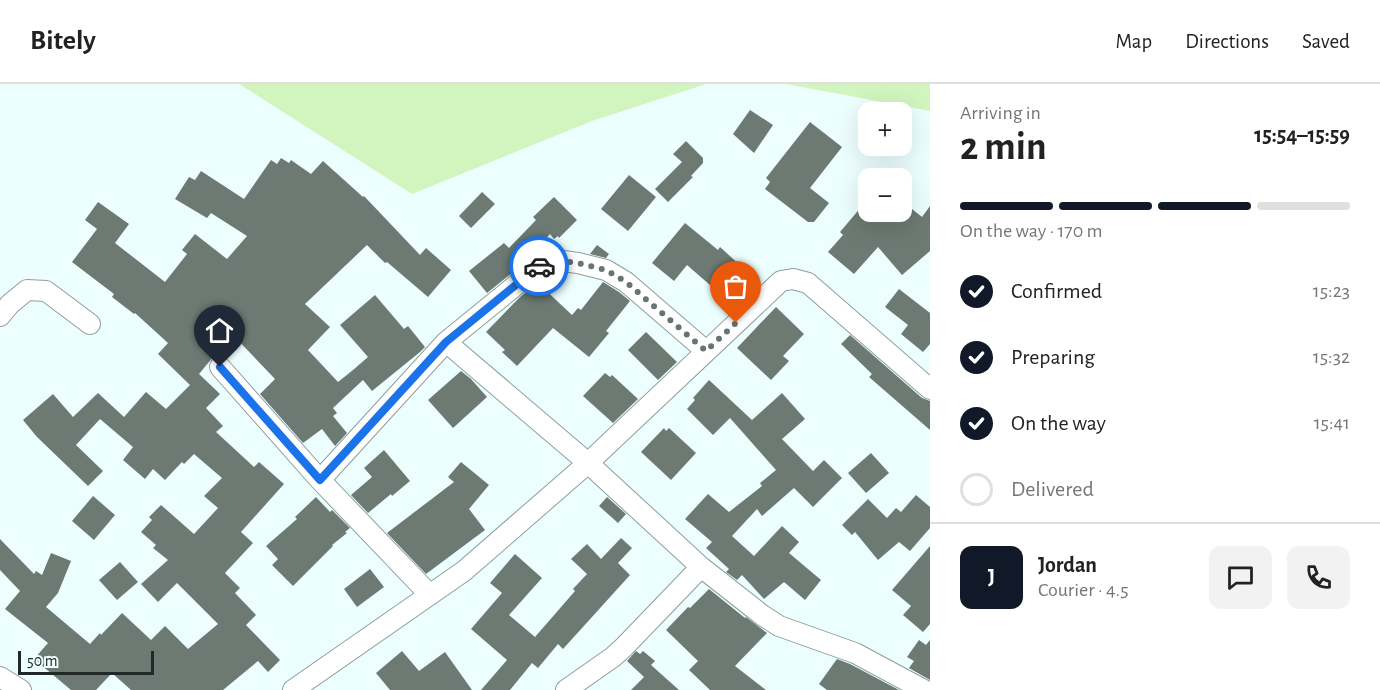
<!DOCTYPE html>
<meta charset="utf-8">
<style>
:root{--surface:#fff;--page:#f2f2f2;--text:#222;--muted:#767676;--line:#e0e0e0;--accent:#111827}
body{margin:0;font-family:"Alegreya Sans",sans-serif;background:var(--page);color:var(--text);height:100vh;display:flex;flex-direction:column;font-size:22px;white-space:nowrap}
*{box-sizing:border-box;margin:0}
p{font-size:20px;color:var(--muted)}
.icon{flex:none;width:33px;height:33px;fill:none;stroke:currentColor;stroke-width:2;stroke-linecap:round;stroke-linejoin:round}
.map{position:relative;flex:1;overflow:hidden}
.sheet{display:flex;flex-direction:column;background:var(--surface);width:450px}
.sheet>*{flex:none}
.fabs{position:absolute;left:858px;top:18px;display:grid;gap:12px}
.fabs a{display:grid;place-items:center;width:54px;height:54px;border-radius:12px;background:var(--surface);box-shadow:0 6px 24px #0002;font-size:30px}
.scale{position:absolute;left:18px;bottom:15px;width:136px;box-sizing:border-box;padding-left:6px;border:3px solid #212828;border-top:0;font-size:16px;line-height:21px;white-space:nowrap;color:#212828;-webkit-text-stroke:4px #ecfffe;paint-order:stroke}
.pin{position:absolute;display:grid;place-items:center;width:51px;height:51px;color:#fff;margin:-62px -26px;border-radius:50% 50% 50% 0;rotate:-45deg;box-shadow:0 0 6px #0007}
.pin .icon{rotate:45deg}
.courier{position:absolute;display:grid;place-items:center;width:60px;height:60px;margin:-30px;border:4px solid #1a73e8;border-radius:50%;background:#fff;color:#222;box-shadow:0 2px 8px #0007}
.summary em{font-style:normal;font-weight:600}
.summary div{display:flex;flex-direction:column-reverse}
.summary{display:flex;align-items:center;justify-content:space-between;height:102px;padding:0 30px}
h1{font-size:39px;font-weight:600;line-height:45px}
.bar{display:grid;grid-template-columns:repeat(4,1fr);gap:9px 6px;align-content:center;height:72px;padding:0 30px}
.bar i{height:8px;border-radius:4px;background:var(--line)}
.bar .selected{background:var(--accent)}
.bar p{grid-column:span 4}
.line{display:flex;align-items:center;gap:15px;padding:0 30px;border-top:2px solid var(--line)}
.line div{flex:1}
.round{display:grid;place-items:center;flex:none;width:63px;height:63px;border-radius:12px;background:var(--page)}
ol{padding:0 30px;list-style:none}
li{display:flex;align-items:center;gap:18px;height:66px}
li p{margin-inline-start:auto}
li .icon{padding:6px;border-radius:50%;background:var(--accent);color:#fff;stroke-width:4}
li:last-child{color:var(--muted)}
li i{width:33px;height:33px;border:3px solid var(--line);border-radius:50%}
header{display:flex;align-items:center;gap:36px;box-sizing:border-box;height:84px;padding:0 30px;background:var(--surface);border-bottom:2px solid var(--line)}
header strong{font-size:28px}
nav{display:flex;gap:33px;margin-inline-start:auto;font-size:21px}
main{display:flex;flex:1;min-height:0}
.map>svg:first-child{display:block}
</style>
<header>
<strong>Bitely</strong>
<nav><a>Map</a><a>Directions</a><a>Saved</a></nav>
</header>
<main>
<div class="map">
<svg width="930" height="606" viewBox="0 0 930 606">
<rect width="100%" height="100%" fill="#ecfffe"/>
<!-- green -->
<path fill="#d2f5bf" d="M239 0H706L592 37 412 110Z
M786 0H930V27Z"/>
<!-- building -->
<path fill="#6c7a73" d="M750 26 773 41 754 69 733 50Z
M810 38 842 63 810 104 829 119 814 138H808L765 105 770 98 766 94Z
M686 57 703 74V79L691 92 693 93 668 118 655 105 682 78 673 70Z
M281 74 289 79 291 76 311 90 323 77 363 113 364 112 420 171 426 164 451 186 428 213 387 178 385 179 367 161 305 220 330 243 308 266 338 298 353 286 368 273 340 241 375 211 404 245 408 242 425 263 420 268 372 307 363 296 333 324 337 329 333 332 347 349 335 362 322 345 303 359 260 310 275 295 232 250 199 290 220 310 206 324 223 342 216 348 254 383 259 378 284 400 241 448 253 459 225 489 240 504 235 509 256 531 246 541 280 576 268 588 258 577 223 606H131L112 589 96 606H71L34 575 48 559 5 525 20 507 0 486V455L34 490 36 487 42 491 51 469 71 477 58 509 46 523 90 560 100 549 101 551 122 529 151 556 165 542 188 565 218 540 177 499 158 518 141 500 168 476 153 464 156 461 141 448 152 436 149 433 161 421 194 450 218 424 204 412 222 394 194 370 184 380 182 378 165 396 153 385 145 395 123 376 133 363 100 335 76 361 103 387 88 402 37 353 23 336 53 310 73 333 98 309 124 333 146 308 166 325 190 301 158 270 168 259 135 229 134 230 112 213 114 210 72 178 97 145 85 136 98 118 129 140 115 159 165 198 187 170 182 166 195 150 227 175 247 152 211 129 207 134 175 115 189 93 195 96 201 87 244 115 271 76 277 80Z
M629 91 656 113 628 147 601 125Z
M482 108 495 120 471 144 459 132Z
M554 113 577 136 559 154 558 152 554 155 550 150 522 181 487 209 469 187 504 159 509 164 536 136 533 133Z
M868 115V128H902V117L922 133 930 122V167L902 191 878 163 854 190 828 168 843 151 840 148Z
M685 139 718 166 720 163 742 183 718 208 687 181 674 197 652 179Z
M597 161 609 170 606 174 590 170Z
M603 198 619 208 630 217 606 247 609 249 589 273 553 244 517 282 502 268 505 266 486 248 520 213 538 199 572 231 578 224 581 226Z
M899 205 930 229V260L923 268 901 250 908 241 885 223Z
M776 223 804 250 783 272 789 277 771 296 737 264Z
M646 248 677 278 658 296 628 266Z
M850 251 922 314 930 317V346L869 293 872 290 841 260Z
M461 287 471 295 487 313 453 344 428 316Z
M605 289 610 293 612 291 638 315 613 339 583 312Z
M709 296 752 336 782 309 805 335 782 355 813 387 824 376 842 394 813 423 794 404 762 432 757 425 732 452 754 472 782 442 799 458 789 469 821 496 805 516 784 498 764 515 742 491 737 496 726 488 729 485 706 464 712 458 685 435 708 410 729 428 762 402 760 399 776 386 730 334 713 351 687 325 695 316 693 314Z
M664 344 666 347 669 344 696 369 671 396 641 368Z
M384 366 410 397 392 412 391 410 368 429 351 411 372 393 364 384Z
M871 369 889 389 866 409 848 389Z
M461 378 489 401 469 425 485 446 426 490 387 449 454 398 448 393Z
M916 411 930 423V444L910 467 899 458 878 476 855 448 852 451 842 441 868 415 887 434 896 424 901 428Z
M93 412 115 431 94 456 72 437Z
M316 413 330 428 332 426 350 444 345 448 347 449 332 461 333 462 293 502 272 481 278 475 266 462 297 435 295 433Z
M607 413 626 430 618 439 599 422Z
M621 454 632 464 618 479 630 491 563 565 558 560 538 584 532 579 510 606H481L507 576 471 545 502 509 490 499 515 470 542 494 509 531 535 553 575 507 573 505 587 490 571 475 587 460 601 475Z
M930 462V540L923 548 903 531 911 522 892 506Z
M120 478 138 498 117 516 99 496Z
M370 485 384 503 357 523 344 505Z
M709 505 745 534 746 533 767 549 735 582 766 606H710L689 586 698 577 666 546 688 523 690 524Z
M919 556 926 561 930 556V596L909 584 914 577 907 573Z
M402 567 419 587 445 568 472 606H390L376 589Z
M636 567 640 570 643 567 655 577 651 581 679 606H631L644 593 627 577Z
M837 575 850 580 899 606H827L819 600Z"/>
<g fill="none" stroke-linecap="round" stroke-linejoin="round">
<!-- minor casing -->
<g stroke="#8d9e9d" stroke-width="22">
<path id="minor" d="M0 232 10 220 27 206 46 207 90 240
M446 258 588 379 701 483 762 531 779 542 855 569 924 606
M220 283 320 396 430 511
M320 396 446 258 542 180 556 176 578 179 606 186 626 198 706 267
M0 593 21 606
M293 606 464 487 588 379 781 197 793 195 808 199 930 305
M566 606 613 573 624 563 701 483"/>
</g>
<!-- minor -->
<use href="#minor" stroke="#fff" stroke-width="20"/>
</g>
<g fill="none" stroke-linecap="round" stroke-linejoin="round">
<!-- done -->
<path stroke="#687373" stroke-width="6" stroke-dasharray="0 10.8" d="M539 182 542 180 556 176 578 179 606 186 626 198 706 267 736 239"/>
<!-- route -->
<path stroke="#1a73e8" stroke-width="8" d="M220 283 320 396 446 258 539 182"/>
</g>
</svg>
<div class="fabs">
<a>+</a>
<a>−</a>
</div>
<div class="scale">50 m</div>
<div class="pin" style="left:736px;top:239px;background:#ea580c"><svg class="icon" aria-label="bag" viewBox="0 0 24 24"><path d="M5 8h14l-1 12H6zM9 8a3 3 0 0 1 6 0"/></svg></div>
<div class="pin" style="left:220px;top:283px;background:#1f2937"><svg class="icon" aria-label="home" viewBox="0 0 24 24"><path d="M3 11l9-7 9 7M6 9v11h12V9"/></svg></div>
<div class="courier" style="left:539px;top:182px"><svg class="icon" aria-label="car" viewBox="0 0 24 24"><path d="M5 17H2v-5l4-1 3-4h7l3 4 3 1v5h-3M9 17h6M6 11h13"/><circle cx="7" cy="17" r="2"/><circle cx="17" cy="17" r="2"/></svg></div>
</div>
<section class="sheet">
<div class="summary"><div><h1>2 min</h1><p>Arriving in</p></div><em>15:54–15:59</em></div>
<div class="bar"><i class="selected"></i><i class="selected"></i><i class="selected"></i><i></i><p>On the way · 170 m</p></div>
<ol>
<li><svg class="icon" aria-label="check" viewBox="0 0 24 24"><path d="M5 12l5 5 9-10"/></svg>Confirmed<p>15:23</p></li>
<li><svg class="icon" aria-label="check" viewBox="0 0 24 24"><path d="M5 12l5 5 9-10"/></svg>Preparing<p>15:32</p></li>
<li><svg class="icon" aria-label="check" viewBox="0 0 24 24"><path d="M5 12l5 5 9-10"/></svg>On the way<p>15:41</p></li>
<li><i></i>Delivered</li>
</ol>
<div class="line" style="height:108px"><b class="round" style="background:var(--accent);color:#fff">J</b><div><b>Jordan</b><p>Courier · 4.5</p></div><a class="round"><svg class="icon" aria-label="chat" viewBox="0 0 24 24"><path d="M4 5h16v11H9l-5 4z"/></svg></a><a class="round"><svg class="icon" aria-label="phone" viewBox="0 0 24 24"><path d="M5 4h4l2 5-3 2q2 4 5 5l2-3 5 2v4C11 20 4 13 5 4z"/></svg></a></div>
</section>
</main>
